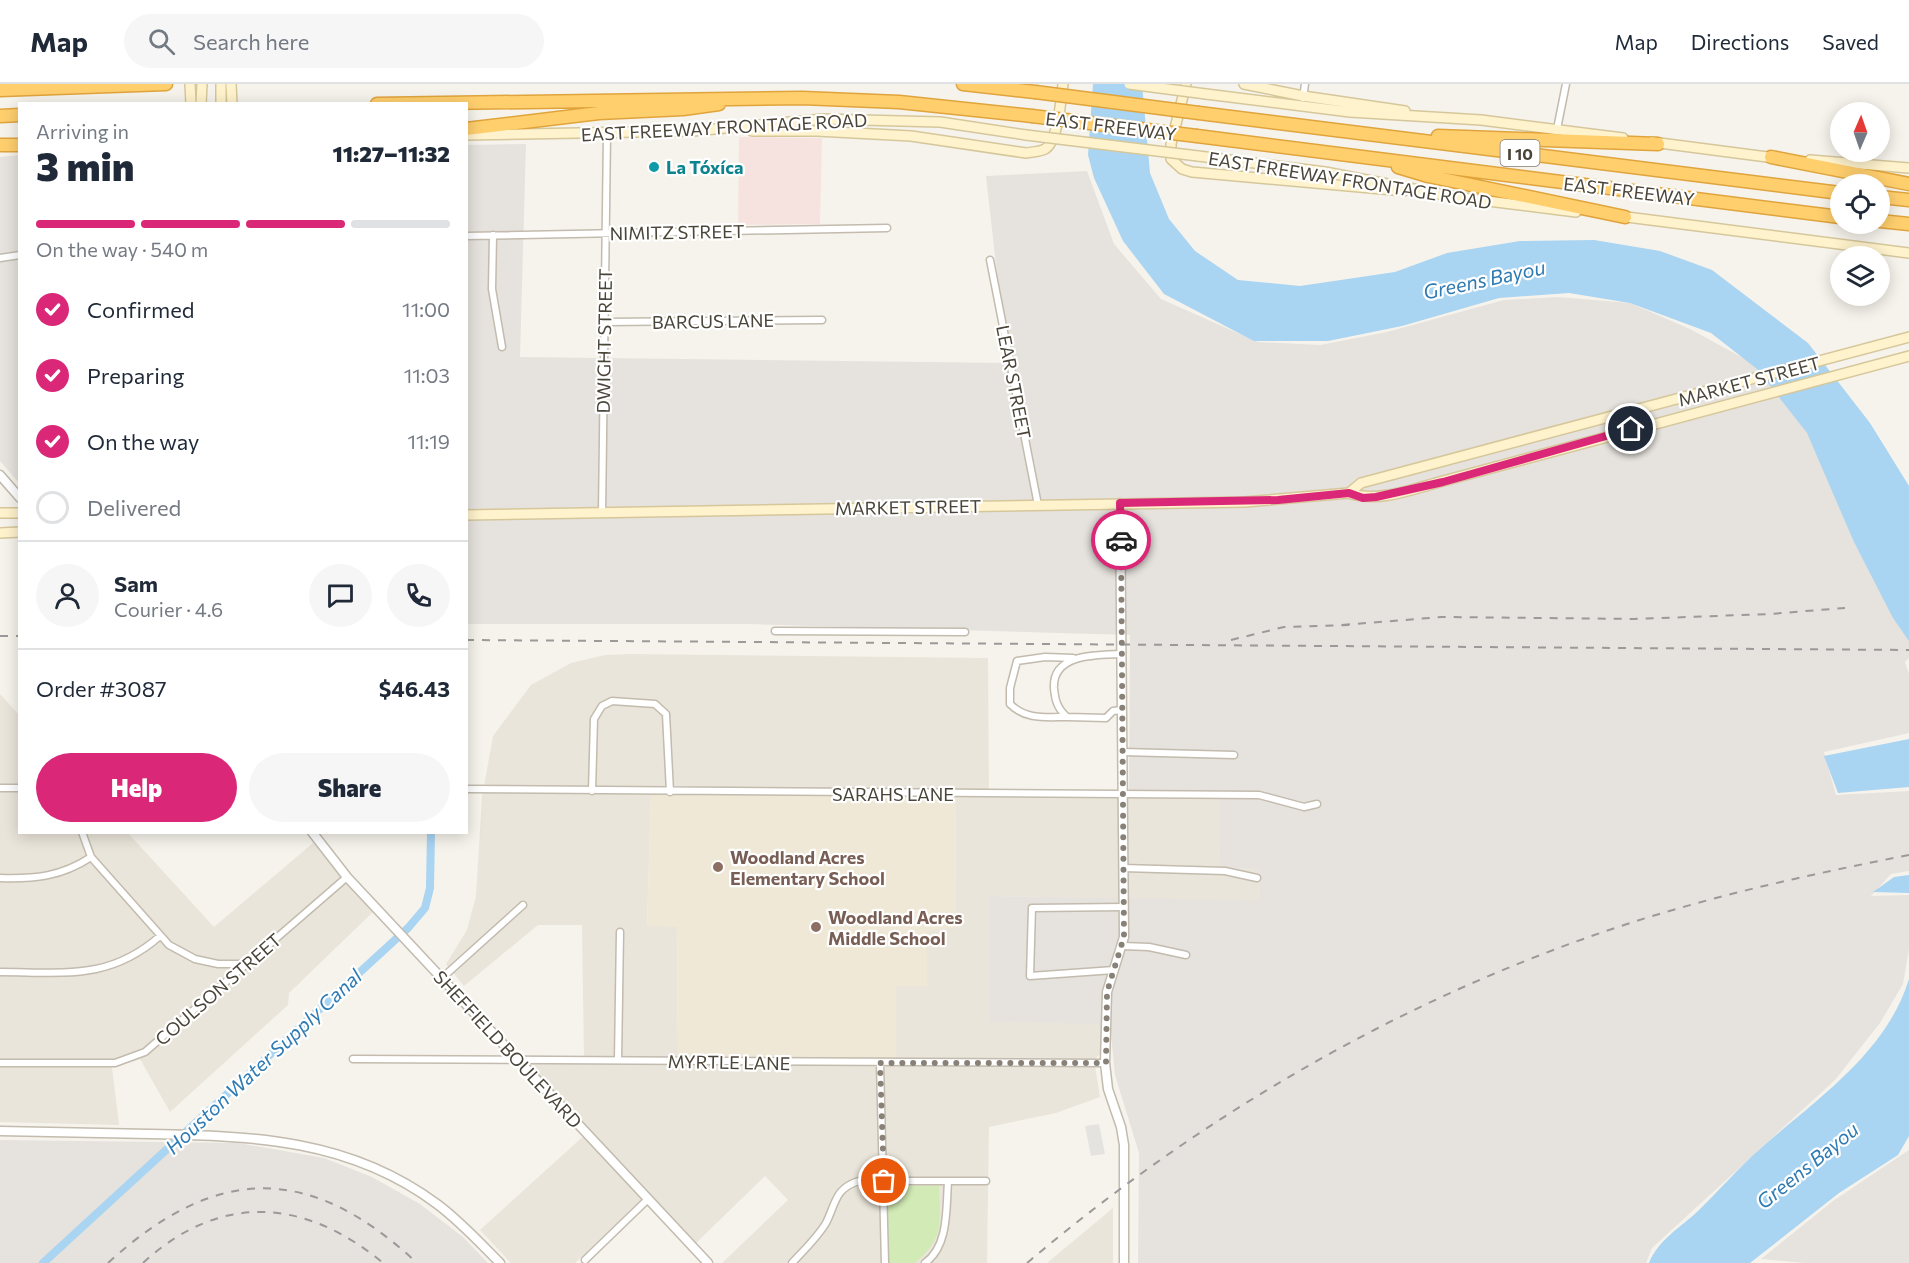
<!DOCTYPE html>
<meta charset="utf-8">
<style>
:root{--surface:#fff;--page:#f6f6f7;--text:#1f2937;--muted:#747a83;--line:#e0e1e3;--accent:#db2777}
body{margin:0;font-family:Commissioner,sans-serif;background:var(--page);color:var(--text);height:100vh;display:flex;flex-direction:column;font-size:22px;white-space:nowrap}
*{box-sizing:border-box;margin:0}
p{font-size:20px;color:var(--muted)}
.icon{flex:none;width:33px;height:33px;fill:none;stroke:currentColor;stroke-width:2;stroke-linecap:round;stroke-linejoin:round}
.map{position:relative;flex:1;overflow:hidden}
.details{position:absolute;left:18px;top:18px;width:450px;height:732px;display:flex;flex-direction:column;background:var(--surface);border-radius:0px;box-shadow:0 3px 15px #0003}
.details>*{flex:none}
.needle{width:39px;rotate:2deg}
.fabs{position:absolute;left:1830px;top:18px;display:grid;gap:12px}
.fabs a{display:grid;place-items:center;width:60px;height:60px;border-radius:50%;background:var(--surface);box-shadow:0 3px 15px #0003;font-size:30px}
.pin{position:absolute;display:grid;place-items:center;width:51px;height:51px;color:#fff;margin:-26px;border:3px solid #fff;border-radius:50%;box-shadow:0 2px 6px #0007}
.courier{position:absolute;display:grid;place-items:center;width:60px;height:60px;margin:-30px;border:4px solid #db2777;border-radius:50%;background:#fff;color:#222;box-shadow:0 2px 8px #0007}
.summary em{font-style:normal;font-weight:800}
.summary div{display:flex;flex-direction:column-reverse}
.summary{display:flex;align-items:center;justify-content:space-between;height:102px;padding:0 18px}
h1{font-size:39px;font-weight:800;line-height:45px}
.bar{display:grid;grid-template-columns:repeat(4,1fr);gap:9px 6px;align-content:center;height:72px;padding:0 18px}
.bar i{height:8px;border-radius:4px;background:var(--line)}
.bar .on{background:var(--accent)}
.bar p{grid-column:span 4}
.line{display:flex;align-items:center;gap:15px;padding:0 18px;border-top:2px solid var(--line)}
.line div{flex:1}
.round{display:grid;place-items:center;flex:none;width:63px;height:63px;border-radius:32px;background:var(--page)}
ol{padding:0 18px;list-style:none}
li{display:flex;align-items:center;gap:18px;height:66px}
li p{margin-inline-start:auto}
li .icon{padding:6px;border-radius:50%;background:var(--accent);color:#fff;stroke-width:4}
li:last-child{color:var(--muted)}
li i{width:33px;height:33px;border:3px solid var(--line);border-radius:50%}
.button{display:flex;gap:12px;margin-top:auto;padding:12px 18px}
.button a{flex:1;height:69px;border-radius:36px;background:var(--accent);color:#fff;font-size:24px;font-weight:800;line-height:69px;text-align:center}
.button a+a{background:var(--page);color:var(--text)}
header{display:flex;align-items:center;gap:36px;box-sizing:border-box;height:84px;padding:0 30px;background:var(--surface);border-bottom:2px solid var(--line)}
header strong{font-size:28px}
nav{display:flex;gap:33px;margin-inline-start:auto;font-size:21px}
.search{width:420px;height:54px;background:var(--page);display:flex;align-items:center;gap:15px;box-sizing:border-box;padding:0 21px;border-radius:33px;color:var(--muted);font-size:22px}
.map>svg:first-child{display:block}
</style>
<header>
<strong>Map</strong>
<div class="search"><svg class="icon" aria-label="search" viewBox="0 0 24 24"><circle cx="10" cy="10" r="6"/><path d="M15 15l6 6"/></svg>Search here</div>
<nav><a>Map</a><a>Directions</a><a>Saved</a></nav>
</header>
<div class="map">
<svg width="1909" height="1179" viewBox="0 0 1909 1179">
<rect width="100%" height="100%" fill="#f6f3ec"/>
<!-- residential -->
<path fill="#eae5da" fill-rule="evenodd" d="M631 570 988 574 989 713 1221 715 1219 784 1260 785V817L990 812V938L1101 939 1102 968 1094 976 1100 1013 1056 1029 989 1043 987 1179H722L788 1116 765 1092 694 1161 646 1111 575 1179H511L480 1146 588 1048 515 971 584 973 582 841H538L464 902 446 880 467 846 476 812 482 713 493 652 531 601 571 579 605 571ZM651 710 956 713 955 843 927 846 896 902 678 973 677 842H647Z
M0 610 19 631 20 748 128 749 214 843 313 759 374 827 289 909 288 921 170 1028 140 975 112 983 119 1041 0 1038Z
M1113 1124V1179H1047Z"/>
<!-- industrial -->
<path fill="#e6e2dd" d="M526 60 520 273 1007 279 986 92 1087 87 1114 160 1161 215 1258 258 1320 261 1387 248 1504 216 1558 213 1630 219 1690 245 1756 281 1807 349 1909 556V574L1905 578 1909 590V649L1824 668 1836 711 1909 707V787L1891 790 1871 812 1909 811V865L1903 900 1880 939 1835 996 1652 1164 1646 1179H1138L1139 1069 1115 991 1110 940 990 938V812L1260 816V785L1219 784 1220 715 1129 714 1130 551 749 540H467L466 61Z
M19 71V399L0 377V73Z
M0 1056 238 1059 324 1074 372 1093 420 1120 463 1153 488 1179H0Z
M1909 1066V1179H1804L1761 1175 1833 1117Z"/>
<!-- education -->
<path fill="#efe8d6" d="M651 710 956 713 955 844 927 846V902H896V975L678 974 677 843 647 842Z"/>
<!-- medical -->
<path fill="#f6e3e0" d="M739 53 822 54 820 140 738 141Z"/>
<!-- green -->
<path fill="#d2eab5" d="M887 1102H939C940 1138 945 1154 915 1179H888Z"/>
<!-- parking -->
<path fill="#e5e3e0" d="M1099 1040 1105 1070 1091 1072 1085 1042Z"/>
<!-- water -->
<path fill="#a9d4f2" d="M1093 0H1142L1150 89 1169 135 1195 167 1238 196 1300 202 1395 188 1447 169 1520 157 1594 156 1660 167 1712 186 1808 259 1870 339 1909 402V557L1893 534 1854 458 1807 349 1757 285 1711 249 1630 219 1569 209 1499 214 1402 242 1328 257H1254L1164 210 1123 157 1094 94 1088 71Z
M1909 655V703L1838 709 1824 672Z
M1909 791V809L1873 808 1894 793Z
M1909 895V1052L1898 1071 1839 1109 1750 1179H1649C1658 1156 1681 1143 1698 1127 1719 1107 1738 1084 1760 1065 1815 1016 1886 970 1909 895Z"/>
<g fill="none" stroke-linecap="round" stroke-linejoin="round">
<!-- canal -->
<path stroke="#a9d4f2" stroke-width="8" d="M43 1179 408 844 425 824 430 804 431 748"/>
<!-- minor casing -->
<g stroke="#c2bbae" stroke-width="9">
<path id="minor" d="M1303 14 1305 0
M1557 45 1566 0
M493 151 492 205 502 263
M466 152 887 144
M0 174 20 171
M990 176 1038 421
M605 238 822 236
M602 429 607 50
M775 547 965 548
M1121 570C1098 571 1052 569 1054 604 1055 616 1057 624 1067 633L1106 634 1113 627 1122 626
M1067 633C1045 633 1026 636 1010 620V604L1017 577 1045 573 1073 574
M1123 668 1234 671
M0 704H20
M466 705 1259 711 1304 723 1317 720
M592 707 594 635 602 622 612 617 655 620 666 630 670 708
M82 748 91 773 169 861 195 875 218 880H245
M1123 784 1225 787 1257 794
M0 794C34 795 61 793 91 773
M1123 862 1149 863 1186 871
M1114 886 1030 892 1032 824 1124 823
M0 888C63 888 109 897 160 852
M442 894 523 821
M353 975 1105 979
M618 976 620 848
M0 979H115L145 968 347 793
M880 979 885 1179
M585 1176 647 1116
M792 1179C803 1167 817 1154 826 1139 836 1119 835 1104 859 1097H986
M925 1179C949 1162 946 1124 948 1098"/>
</g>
<!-- tertiary casing -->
<g stroke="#c2bbae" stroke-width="11">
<path id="tertiary" d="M0 391 20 414
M1120 419 1124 853 1107 908 1105 979 1108 1005 1121 1043 1124 1061V1179
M312 748 347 793 708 1179
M0 1047C50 1048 100 1049 150 1050 254 1052 350 1055 437 1120 460 1137 480 1159 500 1179"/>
</g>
<!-- secondary casing -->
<g stroke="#d6c79b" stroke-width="12">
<path id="secondary" d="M190 0 191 20
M221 0V20
M231 0 232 20
M1186 0 1171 60V75L1182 85 1192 88 1404 107
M1244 0 1303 12 1405 27
M1206 10 1350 28 1481 36 1623 54
M201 20 202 0
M752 47H817L911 52 1026 69C1032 68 1039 68 1045 65 1058 58 1061 15 1063 0
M466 51 693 47 823 35 940 38 1026 51
M1652 58 1775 74
M1198 72 1325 88 1455 113 1576 128
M1810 76 1909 84
M1619 132 1909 169
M1349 409 1361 399 1909 253
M0 429H20
M466 431 1245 418 1349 409C1379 419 1413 405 1443 397L1909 272
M0 449 20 448"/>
</g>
<!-- motorway casing -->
<g stroke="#e0a43c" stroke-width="15">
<path id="motorway" d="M963 0 1035 8
M0 6 166 0
M377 20 802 14 899 18 1032 32
M1199 29 1840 109
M0 32 20 31
M466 45 599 29 683 25 719 20
M1197 52 1840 133
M1438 52 1658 60
M0 61H20
M1771 73 1909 100
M1398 83 1428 92 1625 133
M1880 113 1909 116
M1880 137 1909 140"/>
</g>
<!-- minor -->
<use href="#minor" stroke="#fff" stroke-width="6"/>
<!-- tertiary -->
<use href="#tertiary" stroke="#fff" stroke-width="8"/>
<!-- secondary -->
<use href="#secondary" stroke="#fff3cd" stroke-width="9"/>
<!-- motorway -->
<use href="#motorway" stroke="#ffcf6e" stroke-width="12"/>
<!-- rail -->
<path stroke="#9a9a9a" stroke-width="2" stroke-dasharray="8 8" stroke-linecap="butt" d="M1342 541 1442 533 1634 535 1769 530 1845 524
M0 552H20
M466 556 1909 566
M1231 556 1284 543 1349 541
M108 1179C216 1080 310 1079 417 1179
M143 1179C220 1108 305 1114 383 1179
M1027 1179C1202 1031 1403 914 1621 842 1715 811 1812 790 1909 771"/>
<!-- secondary-bridge casing -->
<g stroke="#d6c79b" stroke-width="12" stroke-linecap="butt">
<path id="secondary-bridge" d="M1129 0 1206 10
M1026 51 1198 72"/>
</g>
<!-- motorway-bridge casing -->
<g stroke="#e0a43c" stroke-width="15" stroke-linecap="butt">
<path id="motorway-bridge" d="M1035 8 1199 29
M1032 32 1197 52"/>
</g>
<!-- secondary-bridge -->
<use href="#secondary-bridge" stroke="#fff3cd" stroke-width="9"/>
<!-- motorway-bridge -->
<use href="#motorway-bridge" stroke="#ffcf6e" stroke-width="12"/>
</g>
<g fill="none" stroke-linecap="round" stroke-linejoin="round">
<!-- done -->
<path stroke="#878178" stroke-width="6" stroke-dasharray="0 10.8" d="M884 1097 880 979H1106L1107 908 1124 853 1121 456"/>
<!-- route -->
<path stroke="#db2777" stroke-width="8" d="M1121 456 1120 419 1278 416 1349 409 1363 414 1376 413 1443 398 1631 345"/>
</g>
<!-- markers -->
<circle fill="#0f9aa8" stroke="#fff" stroke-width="2" cx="654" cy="83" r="6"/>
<g fill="#8d6e63" stroke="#fff" stroke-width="2">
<circle cx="718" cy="783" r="6"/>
<circle cx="816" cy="843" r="6"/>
</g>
<g text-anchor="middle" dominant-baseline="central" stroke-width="4.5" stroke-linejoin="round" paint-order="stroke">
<!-- shield labels -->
<rect fill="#fff" stroke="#817c74" stroke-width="1.5" x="1500.5" y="56" width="39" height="26" rx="4.5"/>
<g font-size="16" font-weight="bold" fill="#4b4439">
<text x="1520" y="69">I 10</text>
</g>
<!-- street labels -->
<g font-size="18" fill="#4b4439" stroke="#fff">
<text transform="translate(1111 42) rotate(7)">EAST FREEWAY</text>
<text transform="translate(724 43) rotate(-3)">EAST FREEWAY FRONTAGE ROAD</text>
<text transform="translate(1350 96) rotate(9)">EAST FREEWAY FRONTAGE ROAD</text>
<text transform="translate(1629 107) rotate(7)">EAST FREEWAY</text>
<text transform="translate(677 148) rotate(-1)">NIMITZ STREET</text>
<text transform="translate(713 237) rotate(-1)">BARCUS LANE</text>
<text transform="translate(604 257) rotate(-89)">DWIGHT STREET</text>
<text transform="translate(1749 297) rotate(-15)">MARKET STREET</text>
<text transform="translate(1014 298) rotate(79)">LEAR STREET</text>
<text transform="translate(908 423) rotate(-1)">MARKET STREET</text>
<text x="893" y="710">SARAHS LANE</text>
<text transform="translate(218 905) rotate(-41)">COULSON STREET</text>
<text transform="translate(508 965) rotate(47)">SHEFFIELD BOULEVARD</text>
<text transform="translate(729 978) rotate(1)">MYRTLE LANE</text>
</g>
<!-- culture labels -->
<g font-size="18" font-weight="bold" fill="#0d838f" stroke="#fff" text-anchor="start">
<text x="666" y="83">La Tóxíca</text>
</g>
<!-- education labels -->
<g font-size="18" font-weight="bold" fill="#785e54" stroke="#fff" text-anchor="start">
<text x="730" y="773">Woodland Acres<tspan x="730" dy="21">Elementary School</tspan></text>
<text x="828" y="833">Woodland Acres<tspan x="828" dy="21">Middle School</tspan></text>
</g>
<!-- water labels -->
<g font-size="20" font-style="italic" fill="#2e7ab2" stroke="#fff">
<text transform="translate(1484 195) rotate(-12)">Greens Bayou</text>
<text transform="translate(263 977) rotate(-43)">Houston Water Supply Canal</text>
<text transform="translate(1807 1081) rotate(-39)">Greens Bayou</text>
</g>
</g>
</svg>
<div class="fabs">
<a><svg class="needle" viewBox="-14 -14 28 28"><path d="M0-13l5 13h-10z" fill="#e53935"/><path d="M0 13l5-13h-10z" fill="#747a83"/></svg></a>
<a><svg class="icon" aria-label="locate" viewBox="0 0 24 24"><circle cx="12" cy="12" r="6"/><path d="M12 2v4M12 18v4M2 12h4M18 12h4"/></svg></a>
<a><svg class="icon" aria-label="layers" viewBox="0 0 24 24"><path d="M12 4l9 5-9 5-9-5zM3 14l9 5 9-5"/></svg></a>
</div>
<div class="pin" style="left:884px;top:1097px;background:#ea580c"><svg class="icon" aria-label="bag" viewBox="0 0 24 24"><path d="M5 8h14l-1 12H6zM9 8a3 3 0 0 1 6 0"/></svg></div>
<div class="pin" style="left:1631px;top:345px;background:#1f2937"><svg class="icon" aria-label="home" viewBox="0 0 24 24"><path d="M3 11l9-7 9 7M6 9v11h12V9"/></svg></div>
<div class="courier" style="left:1121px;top:456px"><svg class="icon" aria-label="car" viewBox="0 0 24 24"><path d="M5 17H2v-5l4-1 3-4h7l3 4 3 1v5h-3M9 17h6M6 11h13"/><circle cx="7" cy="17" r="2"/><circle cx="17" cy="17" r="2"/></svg></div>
<section class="details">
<div class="summary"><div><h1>3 min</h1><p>Arriving in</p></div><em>11:27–11:32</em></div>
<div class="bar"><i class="on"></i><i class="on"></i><i class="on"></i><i></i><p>On the way · 540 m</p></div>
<ol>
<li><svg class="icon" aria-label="check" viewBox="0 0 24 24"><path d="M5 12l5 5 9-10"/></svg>Confirmed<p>11:00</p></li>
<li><svg class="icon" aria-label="check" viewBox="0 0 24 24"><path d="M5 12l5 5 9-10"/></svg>Preparing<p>11:03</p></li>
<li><svg class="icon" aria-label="check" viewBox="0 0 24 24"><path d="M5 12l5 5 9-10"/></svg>On the way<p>11:19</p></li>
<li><i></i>Delivered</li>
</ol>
<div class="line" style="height:108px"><a class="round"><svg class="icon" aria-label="person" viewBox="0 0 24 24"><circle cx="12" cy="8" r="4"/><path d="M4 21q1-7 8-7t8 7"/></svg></a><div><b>Sam</b><p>Courier · 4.6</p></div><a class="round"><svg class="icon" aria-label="chat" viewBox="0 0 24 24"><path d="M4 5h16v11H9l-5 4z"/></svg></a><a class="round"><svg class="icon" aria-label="phone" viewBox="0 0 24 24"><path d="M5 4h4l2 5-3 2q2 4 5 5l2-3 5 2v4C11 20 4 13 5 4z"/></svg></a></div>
<div class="line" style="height:78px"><div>Order #3087</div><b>$46.43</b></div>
<div class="button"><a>Help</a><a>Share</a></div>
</section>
</div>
